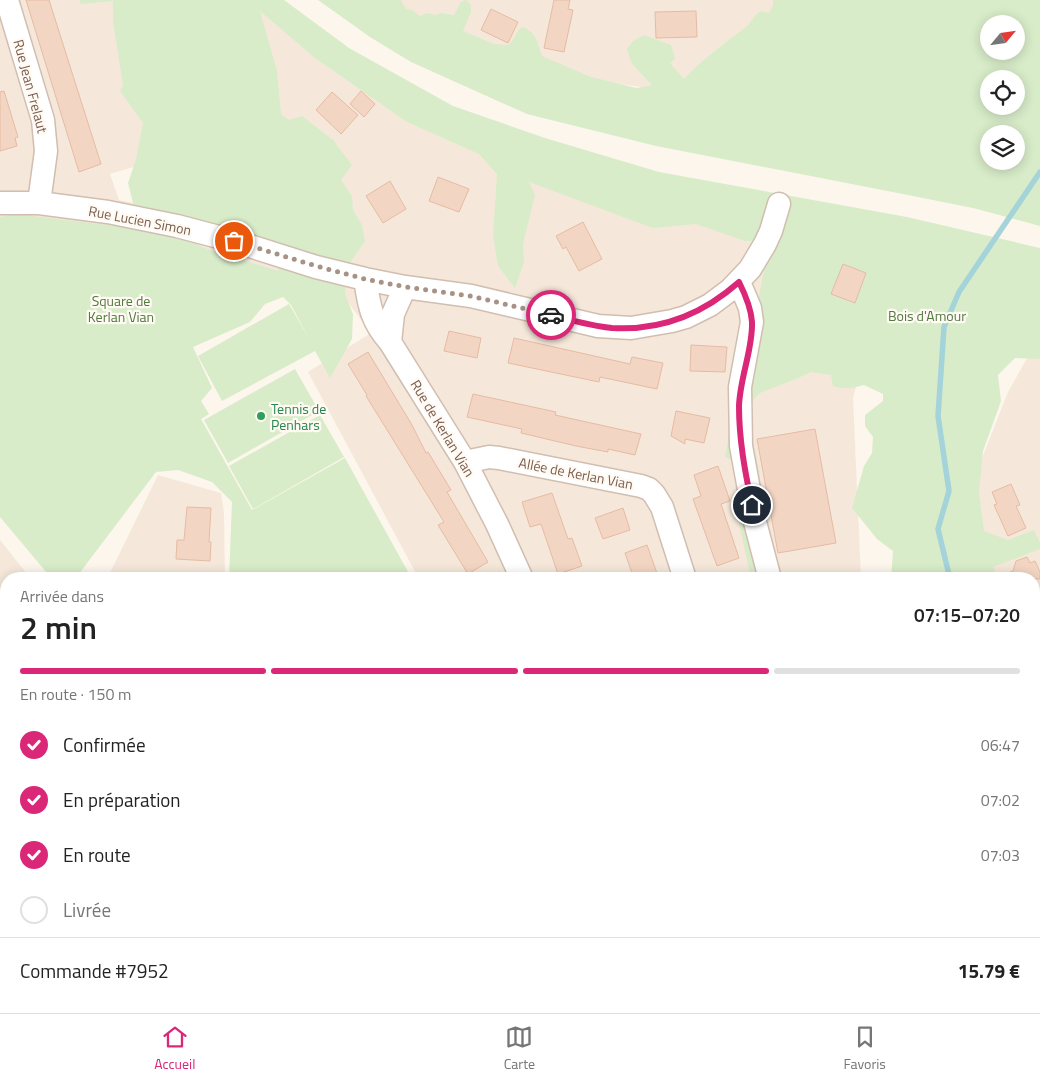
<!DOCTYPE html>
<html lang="fr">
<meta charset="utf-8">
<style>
:root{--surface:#fff;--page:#f6f6f6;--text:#222;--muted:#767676;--line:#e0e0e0;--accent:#db2777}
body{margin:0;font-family:"Titillium Web",sans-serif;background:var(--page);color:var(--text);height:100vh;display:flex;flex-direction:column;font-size:19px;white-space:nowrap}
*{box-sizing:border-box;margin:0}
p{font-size:16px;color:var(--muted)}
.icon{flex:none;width:28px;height:28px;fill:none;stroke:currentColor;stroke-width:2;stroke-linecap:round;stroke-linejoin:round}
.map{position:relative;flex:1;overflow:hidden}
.details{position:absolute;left:0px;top:572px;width:1040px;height:441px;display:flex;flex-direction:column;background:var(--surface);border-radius:20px 20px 0 0;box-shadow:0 2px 12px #0003}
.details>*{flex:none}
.needle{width:32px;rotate:61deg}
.fabs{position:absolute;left:980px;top:15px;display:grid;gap:10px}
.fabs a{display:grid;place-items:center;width:45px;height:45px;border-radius:50%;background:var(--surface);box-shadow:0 2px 12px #0003;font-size:25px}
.pin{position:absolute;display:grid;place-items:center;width:42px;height:42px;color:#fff;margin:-21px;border:2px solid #fff;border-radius:50%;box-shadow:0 1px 5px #0007}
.courier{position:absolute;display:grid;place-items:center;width:50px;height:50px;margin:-25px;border:4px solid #db2777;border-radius:50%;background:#fff;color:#222;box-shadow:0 1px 6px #0007}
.headline em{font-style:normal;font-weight:600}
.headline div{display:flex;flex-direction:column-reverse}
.headline{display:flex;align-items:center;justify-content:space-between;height:85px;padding:0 20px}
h1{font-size:32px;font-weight:600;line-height:38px}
.bar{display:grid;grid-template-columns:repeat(4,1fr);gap:8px 5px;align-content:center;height:60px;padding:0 20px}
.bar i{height:6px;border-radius:4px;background:var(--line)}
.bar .current{background:var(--accent)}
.bar p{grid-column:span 4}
.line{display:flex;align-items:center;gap:12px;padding:0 20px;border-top:1px solid var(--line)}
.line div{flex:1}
ol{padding:0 20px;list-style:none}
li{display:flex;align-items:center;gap:15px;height:55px}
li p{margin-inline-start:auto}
li .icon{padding:5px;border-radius:50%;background:var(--accent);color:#fff;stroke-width:4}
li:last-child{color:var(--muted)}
li i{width:28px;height:28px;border:2px solid var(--line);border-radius:50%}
.dock{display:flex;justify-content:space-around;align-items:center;height:70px;border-top:1px solid var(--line);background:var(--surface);font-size:14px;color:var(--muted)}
.dock a{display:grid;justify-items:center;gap:2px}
.dock .current{color:var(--accent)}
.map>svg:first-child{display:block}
</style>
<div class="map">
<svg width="1040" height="1013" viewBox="0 0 1040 1013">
<rect width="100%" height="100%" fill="#fdf6ec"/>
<!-- residential -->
<path fill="#f5e8da" d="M0 0H134L170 156 110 174 119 200 180 213 290 205 258 0 363 80 893 252 853 398 861 579H419L308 372 371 333 347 301 0 221Z
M375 0H783L737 102 563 75Z
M1040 335V1013H431L417 1008H1034V579H967L977 471 1008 392Z
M158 475 221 493 224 513 225 579H107Z
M0 540 31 579H6V1008H112L104 1013H0Z"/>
<!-- green -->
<path fill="#d8ecc9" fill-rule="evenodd" d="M79 0H284L349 48 453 106 545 138 659 172 907 217 1040 248V359L1015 358 998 375 1001 401 983 451 979 492 984 531 1008 540 1034 530 1040 543V549L993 567 998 579H891L893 551 877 539 852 508 864 466 872 453 873 437 865 426V415L883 401V394L864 385C853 388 845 390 833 386L831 375 811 372 796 379 760 393 752 401 750 427 758 466 771 551 778 579H751L736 509 739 463 725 457 729 435 735 423 764 270 766 253 771 241H745L696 224 653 228 529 182 535 195 523 244 524 262 515 288 498 266 493 236 497 174 479 154 407 122 315 58 260 11 277 71 281 114 289 120 302 116 333 140 352 165 341 180 352 196 353 210 362 225 365 241 347 267 345 294 353 314 352 339 330 378 315 351 222 401 198 356 289 304 310 340 291 305 283 297 265 304 250 322 193 347 212 388 201 401 209 414 201 419 252 510 345 458 412 579H229L232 502 212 482 178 470 156 472 75 579H52L0 517V217L17 214 140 229 176 236 215 252 279 271 267 245 134 207 128 183 136 159 143 123 120 91 123 85 113 22V1L81 4Z
M318 0H401L406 9 412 10 420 16 427 13 436 15 440 13 454 15 461 2 466 0 471 5V12L463 31 494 44 508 45C515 40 515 32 522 27 537 32 537 42 542 56L591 77 637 88 652 85 632 64 627 49 633 41 644 35 671 45 675 59 670 63 684 79C703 58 726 43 748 25 752 22 753 16 758 13 762 10 764 12 769 13L773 5V0H1040V226L973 208 913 196 656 146 527 114 411 62 370 37ZM989 24H1016V51H989ZM989 79H1016V106H989ZM989 134H1016V161H989Z
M295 369 319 411 228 463 204 420Z
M320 415 344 457 253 509 229 466Z
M1034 619 1040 624V752L1034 747Z
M0 845 6 856V951L0 955Z
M1034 858 1040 880V899L1038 900 1040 907V925L1034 931Z
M41 1008H112L104 1013H37Z
M206 1008 226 1010 227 1008H412L427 1013H190L194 1010Z
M707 1008H798V1013H709Z"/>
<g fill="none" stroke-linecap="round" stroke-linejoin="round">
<!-- stream -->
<path stroke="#a5d3da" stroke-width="5.5" d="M950 579 938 529 949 491 938 416 944 327 959 292 1040 172"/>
</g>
<!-- building -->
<path fill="#f3d5c3" stroke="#e6bba3" d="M26 0H49L101 164 79 172Z
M554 0H570L568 9 573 10 564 52 544 48Z
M491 9 518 22 508 43 481 30Z
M696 11 697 37 656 38 655 12Z
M4 91 18 137 15 138 17 146 0 151V92Z
M361 91 375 104 364 117 350 104Z
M332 92 358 115 341 134 316 110Z
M438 177 469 189 459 212 429 201Z
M390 181 406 209 383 223 366 196Z
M583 222 602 259 579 271 566 247 563 249 556 236Z
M843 264 866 273 855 303 831 294Z
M449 331 481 338 477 358 444 351Z
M514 338 630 364 632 357 663 363 657 389 600 377 599 382 508 363Z
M691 345 727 347 725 372 690 371Z
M368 352 412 425 426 453 428 452 451 490 447 492 488 562 468 574 438 525 444 522 366 396 367 395 348 364Z
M473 394 556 412 555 415 641 434 635 455 608 449V452L576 446 521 433 522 429 467 417Z
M676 411 710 418 704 443 685 439V444L671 436Z
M815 429 836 543 778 553 757 439Z
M718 466 730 501 721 504 739 558 717 566 693 499 701 496 694 475Z
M1011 484 1020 505 1016 506 1026 528 1008 536 994 505 997 504 992 492Z
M552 493 568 539 572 538 582 566 558 574 541 524 530 527 522 502Z
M187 507 211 508 209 542H211L210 561 176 559 177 540H184Z
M623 508 630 530 603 539 595 518Z
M647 545 659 579H634L625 553Z
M1027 557 1030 563 1035 561 1040 572V579H994L1013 571 1016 561Z"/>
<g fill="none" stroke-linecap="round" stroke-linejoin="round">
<!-- minor casing -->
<g stroke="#d1beb0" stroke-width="25">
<path id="minor" d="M7 0 43 120 46 151 39 203
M0 203H39L108 212 177 226 234 241 316 267 365 279 405 287 471 296 598 326 631 328 672 321 686 317 710 305 730 290 750 269 765 244 771 231 779 204
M365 279C369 305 371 321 390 342L465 462 497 524 522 579
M739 282 750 308 752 322 740 387 741 446 755 522 770 579
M390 342 393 314 405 287
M465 462 489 457 499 458 641 486 649 489 654 494 662 507 685 579
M1034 954 1040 941
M0 986 6 980
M1024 1013 1025 1008"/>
</g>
<!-- secondary casing -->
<g stroke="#d6c0b0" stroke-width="30">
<path id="secondary" d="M443 1008 460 1013"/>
</g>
<!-- primary casing -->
<g stroke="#dad1cd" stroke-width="30">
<path id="primary" d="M0 671 6 679
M139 1013 147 1008
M178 1013 185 1008"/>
</g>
<!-- minor -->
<use href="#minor" stroke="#fff" stroke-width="22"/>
<!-- secondary -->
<use href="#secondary" stroke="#fff" stroke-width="28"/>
<!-- primary -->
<use href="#primary" stroke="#fbd9a5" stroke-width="28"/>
</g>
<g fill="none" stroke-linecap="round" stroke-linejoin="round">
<!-- done -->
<path stroke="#a89285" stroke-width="5" stroke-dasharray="0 9" d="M234 241 316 266 365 279 406 287 471 296 551 315"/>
<!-- route -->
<path stroke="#db2777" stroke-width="6" d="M551 315C571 320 592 326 612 328 662 331 703 314 739 282 745 294 751 307 752 322 753 349 740 377 739 406 739 440 745 472 752 505"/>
</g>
<!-- markers -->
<circle fill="#2e9e5b" stroke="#fffaf3" stroke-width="2" cx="261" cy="416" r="5"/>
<g text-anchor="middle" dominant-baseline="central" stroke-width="4.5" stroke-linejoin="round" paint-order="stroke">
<!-- street labels -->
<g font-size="14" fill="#7a5c4d" stroke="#fffaf3">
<text transform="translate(31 86) rotate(75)">Rue Jean Frelaut</text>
<text transform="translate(140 220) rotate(11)">Rue Lucien Simon</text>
<text transform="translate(443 428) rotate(59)">Rue de Kerlan Vian</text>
<text transform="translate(576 473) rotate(11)">Allée de Kerlan Vian</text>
</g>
<!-- park labels -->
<g font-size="14" fill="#537a41" stroke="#fffaf3">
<text x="121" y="300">Square de<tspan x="121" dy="16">Kerlan Vian</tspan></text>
<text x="927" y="315">Bois d'Amour</text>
</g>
<!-- leisure labels -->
<g font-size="14" fill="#27864d" stroke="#fffaf3" text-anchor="start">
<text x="271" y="408">Tennis de<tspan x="271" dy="16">Penhars</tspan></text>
</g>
</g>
</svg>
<div class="fabs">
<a><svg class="needle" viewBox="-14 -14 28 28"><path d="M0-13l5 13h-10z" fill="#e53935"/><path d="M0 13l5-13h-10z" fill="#767676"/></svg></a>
<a><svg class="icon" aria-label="locate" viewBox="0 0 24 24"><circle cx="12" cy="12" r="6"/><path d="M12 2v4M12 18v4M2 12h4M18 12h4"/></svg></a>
<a><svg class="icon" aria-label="layers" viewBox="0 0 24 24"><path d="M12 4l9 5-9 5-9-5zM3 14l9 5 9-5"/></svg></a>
</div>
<div class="pin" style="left:234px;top:241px;background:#ea580c"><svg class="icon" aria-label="bag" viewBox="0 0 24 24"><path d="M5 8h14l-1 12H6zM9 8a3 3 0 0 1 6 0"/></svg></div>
<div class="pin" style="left:752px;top:505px;background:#1f2937"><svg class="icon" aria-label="home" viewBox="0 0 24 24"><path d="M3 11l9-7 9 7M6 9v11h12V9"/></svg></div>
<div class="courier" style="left:551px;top:315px"><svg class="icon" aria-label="car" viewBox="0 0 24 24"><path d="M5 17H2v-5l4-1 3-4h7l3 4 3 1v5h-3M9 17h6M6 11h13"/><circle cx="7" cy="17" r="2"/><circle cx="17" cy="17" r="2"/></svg></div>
<section class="details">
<div class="headline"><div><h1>2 min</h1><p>Arrivée dans</p></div><em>07:15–07:20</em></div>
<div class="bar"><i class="current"></i><i class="current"></i><i class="current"></i><i></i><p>En route · 150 m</p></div>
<ol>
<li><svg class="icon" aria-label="check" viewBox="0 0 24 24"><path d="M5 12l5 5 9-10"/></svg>Confirmée<p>06:47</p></li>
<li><svg class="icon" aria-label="check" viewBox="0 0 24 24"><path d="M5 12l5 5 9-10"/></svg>En préparation<p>07:02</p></li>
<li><svg class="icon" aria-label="check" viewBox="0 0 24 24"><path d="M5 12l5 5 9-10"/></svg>En route<p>07:03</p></li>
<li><i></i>Livrée</li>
</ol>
<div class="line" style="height:65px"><div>Commande #7952</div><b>15.79 €</b></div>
</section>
</div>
<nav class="dock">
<a class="current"><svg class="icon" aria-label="home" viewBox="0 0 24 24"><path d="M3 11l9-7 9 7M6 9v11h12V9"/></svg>Accueil</a>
<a><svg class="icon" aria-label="map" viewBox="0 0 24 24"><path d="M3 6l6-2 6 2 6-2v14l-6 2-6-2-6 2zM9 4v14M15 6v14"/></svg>Carte</a>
<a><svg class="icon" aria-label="saved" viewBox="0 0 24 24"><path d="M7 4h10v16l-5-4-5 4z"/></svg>Favoris</a>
</nav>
